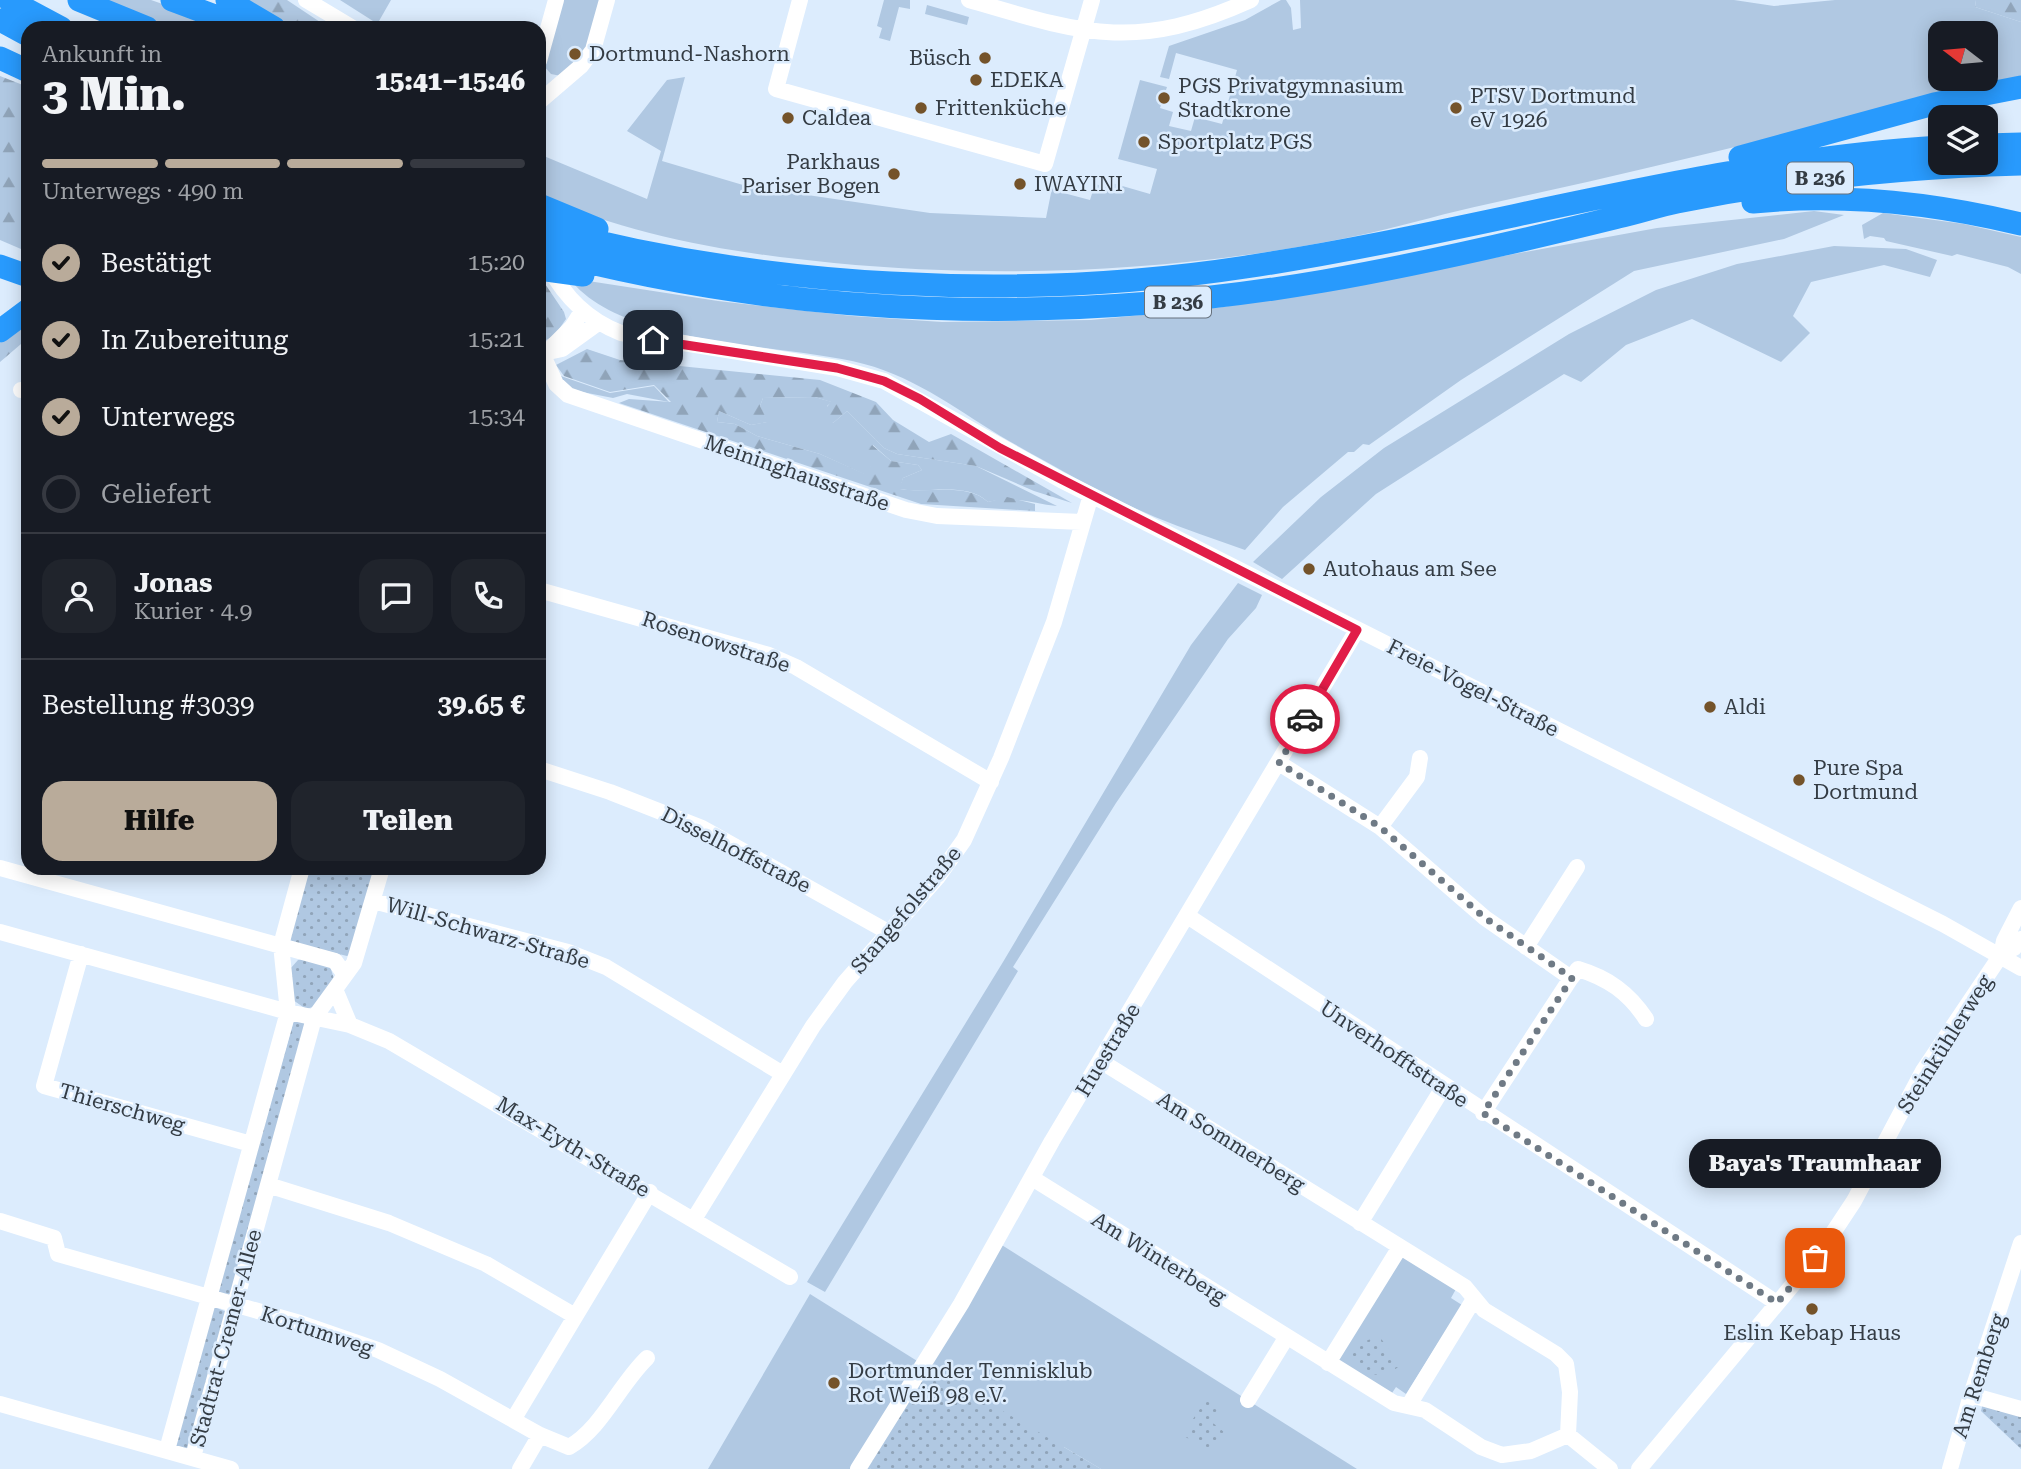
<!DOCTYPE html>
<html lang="de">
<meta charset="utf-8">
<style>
:root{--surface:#171b24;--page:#20242c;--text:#f1f3f6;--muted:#9ea1a6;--line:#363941;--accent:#b9ab9a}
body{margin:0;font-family:"Roboto Serif",serif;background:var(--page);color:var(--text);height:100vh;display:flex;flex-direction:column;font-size:26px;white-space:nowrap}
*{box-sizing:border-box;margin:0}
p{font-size:23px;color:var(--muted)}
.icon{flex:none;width:38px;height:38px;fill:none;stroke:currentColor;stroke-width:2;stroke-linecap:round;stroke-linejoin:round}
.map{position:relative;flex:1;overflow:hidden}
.drawer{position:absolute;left:21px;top:21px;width:525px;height:854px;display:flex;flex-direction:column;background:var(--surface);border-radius:21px;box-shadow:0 4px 18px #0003}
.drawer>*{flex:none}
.needle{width:46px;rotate:286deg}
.tools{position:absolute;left:1928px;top:21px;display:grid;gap:14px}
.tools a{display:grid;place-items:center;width:70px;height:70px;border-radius:14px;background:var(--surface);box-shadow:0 4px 18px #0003;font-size:35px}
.pin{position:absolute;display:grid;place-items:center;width:60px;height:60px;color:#fff;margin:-30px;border-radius:14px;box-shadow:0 4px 10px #0006}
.courier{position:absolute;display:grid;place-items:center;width:70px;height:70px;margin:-35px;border:5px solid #e11d48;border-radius:50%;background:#fff;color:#222;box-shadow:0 2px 9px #0007}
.bubble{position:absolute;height:49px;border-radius:21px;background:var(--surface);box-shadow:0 4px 18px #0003;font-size:23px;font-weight:800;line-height:49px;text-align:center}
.head em{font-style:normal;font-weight:800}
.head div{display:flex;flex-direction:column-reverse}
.head{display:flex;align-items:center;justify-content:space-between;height:119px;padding:0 21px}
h1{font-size:46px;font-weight:800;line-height:52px}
.bar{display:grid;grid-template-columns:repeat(4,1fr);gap:10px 7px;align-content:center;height:84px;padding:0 21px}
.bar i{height:9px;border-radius:5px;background:var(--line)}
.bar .selected{background:var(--accent)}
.bar p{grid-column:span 4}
.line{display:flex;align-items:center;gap:18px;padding:0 21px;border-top:2px solid var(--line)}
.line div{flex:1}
.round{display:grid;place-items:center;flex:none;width:74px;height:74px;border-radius:21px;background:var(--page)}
ol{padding:0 21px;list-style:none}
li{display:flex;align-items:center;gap:21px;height:77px}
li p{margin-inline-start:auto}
li .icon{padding:7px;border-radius:50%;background:var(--accent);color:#111;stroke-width:4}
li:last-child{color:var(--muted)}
li i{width:38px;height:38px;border:4px solid var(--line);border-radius:50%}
.action{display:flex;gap:14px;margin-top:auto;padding:14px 21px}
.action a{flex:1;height:80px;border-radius:21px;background:var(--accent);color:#111;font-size:28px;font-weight:800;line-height:80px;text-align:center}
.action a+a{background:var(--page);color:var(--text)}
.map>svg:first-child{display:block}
</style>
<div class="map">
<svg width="2021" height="1469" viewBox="0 0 2021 1469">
<defs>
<pattern id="forest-firs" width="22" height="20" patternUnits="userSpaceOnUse" patternTransform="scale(1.75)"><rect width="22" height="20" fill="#b0c8e2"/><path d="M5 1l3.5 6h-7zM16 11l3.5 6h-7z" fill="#90a4b9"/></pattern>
<pattern id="park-dots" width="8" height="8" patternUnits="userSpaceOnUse" patternTransform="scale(1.75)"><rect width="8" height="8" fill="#b0c8e2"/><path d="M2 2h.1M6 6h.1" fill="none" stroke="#90a4b9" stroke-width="1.8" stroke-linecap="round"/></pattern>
</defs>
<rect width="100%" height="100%" fill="#dcecfd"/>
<!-- green -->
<path fill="#b0c8e2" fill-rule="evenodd" d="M99 0H151L232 28H168Z
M340 0H391L379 21 391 28H384Z
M559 0H601L583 57 561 76 551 74 543 65Z
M884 0H910V9L899 7 890 41 879 38 882 28 877 26Z
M1281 0H1286L1291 8 1293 30 1301 28 1300 0H1734L1774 6 1835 0H1976L1975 7 2021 22V77C1843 120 1667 165 1488 204 1449 212 1410 224 1370 233 1195 271 1012 280 834 263 732 253 633 237 539 195V154L647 199 661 151 627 131 667 80 685 77 662 161 743 185 787 192 930 213 1046 218 1053 183 1057 185 1056 191 1090 200 1095 184 1110 188 1112 183 1150 194 1157 169 1118 159 1140 80 1167 87 1160 108 1173 112 1169 126 1191 131 1195 117 1222 124 1237 70 1176 53 1169 79 1160 77 1169 46 1245 20ZM1941 33H1986V79H1941Z
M927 5 969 17 967 25 925 14Z
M1814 211 1844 215 1784 239 1634 271 1461 380 1369 445 1363 444 1354 452H1348L1283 507 1245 550C1215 539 1184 529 1155 517 1105 496 1056 467 1009 441 961 413 918 378 864 364 782 343 621 347 569 278L718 301 852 316 942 322 1091 320 1223 307 1657 228Z
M1883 213 1964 224 2021 237V274L2008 267 1957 254 1952 256 1886 241 1884 238 1870 236 1864 239 1862 225Z
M1834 246 1906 249 1937 260 1930 277 1884 265 1811 282 1793 316 1810 333 1781 362 1692 319 1626 345 1581 382 1564 374 1376 494 1282 579 1253 562 1321 497 1384 448 1569 334 1656 290 1737 264Z
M558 375 610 393 654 386 669 402 627 394 613 398 572 390Z
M815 397 832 402 827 406 833 423 847 411 884 448 897 454 976 466 1057 506C1033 504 1012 495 988 502 966 481 927 494 899 489L903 478 922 470 918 465 891 461 873 445 871 466 866 475 820 454 757 436 735 424 717 422 719 411 751 425 767 422 760 406 763 398Z
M1238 583 1262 595 1256 608 1228 639 1116 803 1013 967 1018 971 825 1292 807 1282 1003 962 1191 645Z
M997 1242 1357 1469H1101L1064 1447 863 1463 871 1469H708L810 1294 922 1364Z
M1402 1256 1456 1289 1451 1298 1462 1305 1406 1394 1396 1387 1390 1396 1336 1361Z"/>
<!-- forest -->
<path fill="url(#forest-firs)" d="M243 0H287L329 28H287Z
M1976 0H2021V22L1975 7Z
M0 76 28 87V252L0 240Z
M539 275 564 312 566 319 555 335 539 344Z
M28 320V338L0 362V343Z
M587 349 620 360 820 380 876 402 893 420 929 442 951 434 1072 503 1034 491 976 466 897 454 884 448 847 411 833 423 821 414 831 402 815 397 763 398 760 406 768 422 751 425 719 411 717 422 735 424 757 436 820 454 865 474 871 465 864 451 872 445 891 461 918 465 922 470 903 478 900 489C928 494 966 482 988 502L1007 497 1035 504V511L921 504 619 403 629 399 671 402 654 385 610 392 564 376 556 365Z"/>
<!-- park -->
<path fill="url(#park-dots)" d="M308 868H375L352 953 347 956 294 943 290 939Z
M306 958 330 966 334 979 316 1006 306 1009 293 1000 290 969 298 960Z
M294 1020 305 1023 232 1294 226 1296 219 1293 218 1288Z
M214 1307 227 1312 189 1449 175 1447Z
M1375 1337H1380L1400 1366C1380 1380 1363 1378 1352 1355L1357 1345Z
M923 1364 1101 1469H871L862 1463Z
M1206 1400 1220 1408 1213 1423 1224 1432 1210 1451 1182 1435Z
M1983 1403 2021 1414V1449L1981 1411Z"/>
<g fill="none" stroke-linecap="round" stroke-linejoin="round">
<!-- minor -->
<path stroke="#fff" stroke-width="16" d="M306 0 353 28
M800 0 776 89 1045 164 1092 0
M969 0C1084 34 1136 52 1251 0
M539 61 556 0
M539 102 581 66 593 50 607 0
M548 266C565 297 587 320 621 333L837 368 884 381 1061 480 1943 924 2021 968
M550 349 572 327 582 311
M542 353 556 384 568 395 906 510 937 516 1082 522
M539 354 562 349 598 323
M21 390H28
M539 590 769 655 796 667 991 782
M1279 763 1380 827 1485 918 1571 978 1578 969C1608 978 1629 993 1646 1019
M539 769 610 792 702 828 888 932
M1380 827 1417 777 1420 758
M0 868 335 961 345 975
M373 901 568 952 606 967 783 1074
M1189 917 1777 1303
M0 932 288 1012 350 1025 389 1041 790 1277
M1526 947 1577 867
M81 954 44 1086 251 1144
M2001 955 2014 948 2021 939
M335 989 350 1025
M1102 1062 1465 1287 1484 1310 1556 1354 1566 1364 1570 1392 1568 1435
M1483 1113 1571 978
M1032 1178 1394 1403 1425 1410 1481 1447 1502 1455 1531 1451 1568 1435 1610 1469
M268 1185 389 1223 486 1264 575 1316
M694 1219 813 1026 845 982 937 878 964 840 1001 758 1054 622 1091 495
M0 1221 54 1238 58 1254 300 1323 378 1350 440 1379 540 1435 569 1447C602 1428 619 1385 647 1358
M1360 1223 1444 1086
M1328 1363 1400 1247
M1971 1395 2021 1409
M1248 1400 1286 1338
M0 1404 231 1469
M1409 1405 1474 1299
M513 1420 650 1192
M167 1450 288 1012 281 945 302 868
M193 1457 314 1018 354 963 382 868
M520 1469 540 1435
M858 1469 961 1304 1052 1141 1357 630
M1639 1469 1821 1251 1854 1201 1923 1071 2001 955 2004 941 2021 908
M1950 1469 1971 1395 2021 1243"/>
<!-- highway -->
<path stroke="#289afd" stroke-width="23" d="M9 0 61 28
M79 0 147 28
M172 0 247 28
M227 0 274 28
M0 20 28 35
M0 58 28 71
M1986 145 2021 144
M1740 157 1934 104 2021 87
M1753 202C1843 193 1934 203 2021 224
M539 205 597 229
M539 227C762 288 1018 302 1246 267 1479 232 1705 161 1941 147
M539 250C796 319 1062 326 1324 281 1422 264 1521 241 1618 217 1638 213 1657 206 1677 202 1791 179 1905 167 2021 164
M0 266 28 276
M539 269 583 275
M0 331 28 310"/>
</g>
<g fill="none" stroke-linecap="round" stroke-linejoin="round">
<!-- done -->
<path stroke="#6f7a85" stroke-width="7" stroke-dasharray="0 12.6" d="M1305 719 1279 763 1380 827 1485 918 1572 978 1483 1113 1777 1303 1815 1258"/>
<!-- route -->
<path stroke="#e11d48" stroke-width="9" d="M653 340 837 368 884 381 920 399 1000 448 1357 630 1305 719"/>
</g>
<!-- markers -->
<g fill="#74532a" stroke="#dcecfd" stroke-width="2.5">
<circle cx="575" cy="54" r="7"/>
<circle cx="985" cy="58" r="7"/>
<circle cx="976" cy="80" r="7"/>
<circle cx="1164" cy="98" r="7"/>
<circle cx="921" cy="108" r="7"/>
<circle cx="1456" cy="108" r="7"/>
<circle cx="788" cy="118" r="7"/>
<circle cx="1144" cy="142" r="7"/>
<circle cx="894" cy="174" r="7"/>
<circle cx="1020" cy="184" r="7"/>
<circle cx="1309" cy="569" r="7"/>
<circle cx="1710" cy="707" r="7"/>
<circle cx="1799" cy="780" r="7"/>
<circle cx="1812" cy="1309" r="7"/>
<circle cx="834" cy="1383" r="7"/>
</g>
<g text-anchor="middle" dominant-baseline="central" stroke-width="5" stroke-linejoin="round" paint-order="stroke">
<!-- shield labels -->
<g fill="#dcecfd" stroke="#66717c" stroke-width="2">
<rect x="1787" y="162.5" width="66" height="31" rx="5"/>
<rect x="1145" y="286.5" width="66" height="31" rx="5"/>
</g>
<g font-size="19" font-weight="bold" fill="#343c44">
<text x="1820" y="178">B 236</text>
<text x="1178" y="302">B 236</text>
</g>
<!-- poi labels -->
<g font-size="21" fill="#343c44" stroke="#dcecfd" text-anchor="start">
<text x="589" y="54">Dortmund-Nashorn</text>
<text x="971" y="58" text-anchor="end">Büsch</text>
<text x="990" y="80">EDEKA</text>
<text x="1178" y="86">PGS Privatgymnasium<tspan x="1178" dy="24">Stadtkrone</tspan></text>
<text x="1470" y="96">PTSV Dortmund<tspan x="1470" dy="24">eV 1926</tspan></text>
<text x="935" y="108">Frittenküche</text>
<text x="802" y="118">Caldea</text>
<text x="1158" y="142">Sportplatz PGS</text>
<text x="880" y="162" text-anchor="end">Parkhaus<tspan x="880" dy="24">Pariser Bogen</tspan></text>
<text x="1034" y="184">IWAYINI</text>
<text x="1323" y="569">Autohaus am See</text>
<text x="1724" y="707">Aldi</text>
<text x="1813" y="768">Pure Spa<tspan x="1813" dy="24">Dortmund</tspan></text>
<text x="1812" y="1333" text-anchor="middle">Eslin Kebap Haus</text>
<text x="848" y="1371">Dortmunder Tennisklub<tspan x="848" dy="24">Rot Weiß 98 e.V.</tspan></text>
</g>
<!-- street labels -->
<g font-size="21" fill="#343c44" stroke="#dcecfd">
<text transform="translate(797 473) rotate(19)">Meininghausstraße</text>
<text transform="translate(716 642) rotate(18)">Rosenowstraße</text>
<text transform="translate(1473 688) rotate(27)">Freie-Vogel-Straße</text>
<text transform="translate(736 850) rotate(27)">Disselhoffstraße</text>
<text transform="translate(906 910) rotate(-50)">Stangefolstraße</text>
<text transform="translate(488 933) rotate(16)">Will-Schwarz-Straße</text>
<text transform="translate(1945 1044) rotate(-58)">Steinkühlerweg</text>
<text transform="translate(1108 1050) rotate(-59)">Huestraße</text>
<text transform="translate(1394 1054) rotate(34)">Unverhofftstraße</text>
<text transform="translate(122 1108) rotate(16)">Thierschweg</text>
<text transform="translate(1231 1142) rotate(32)">Am Sommerberg</text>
<text transform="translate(573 1147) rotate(31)">Max-Eyth-Straße</text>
<text transform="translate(1159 1258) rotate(32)">Am Winterberg</text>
<text transform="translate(317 1331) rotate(18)">Kortumweg</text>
<text transform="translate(226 1338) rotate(-75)">Stadtrat-Cremer-Allee</text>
<text transform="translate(1979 1376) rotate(-72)">Am Remberg</text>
</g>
</g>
</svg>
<div class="tools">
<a><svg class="needle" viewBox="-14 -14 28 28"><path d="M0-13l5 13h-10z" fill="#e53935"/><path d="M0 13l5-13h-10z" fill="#9ea1a6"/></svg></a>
<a><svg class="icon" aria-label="layers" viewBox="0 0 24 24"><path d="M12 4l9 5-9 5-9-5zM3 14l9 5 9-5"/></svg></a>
</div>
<div class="pin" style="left:1815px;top:1258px;background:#ea580c"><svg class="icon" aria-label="bag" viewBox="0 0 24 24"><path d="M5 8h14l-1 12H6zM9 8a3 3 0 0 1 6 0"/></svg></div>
<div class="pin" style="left:653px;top:340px;background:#1f2937"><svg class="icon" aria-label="home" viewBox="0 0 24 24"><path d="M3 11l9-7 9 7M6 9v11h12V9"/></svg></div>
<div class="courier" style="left:1305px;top:719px"><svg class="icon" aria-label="car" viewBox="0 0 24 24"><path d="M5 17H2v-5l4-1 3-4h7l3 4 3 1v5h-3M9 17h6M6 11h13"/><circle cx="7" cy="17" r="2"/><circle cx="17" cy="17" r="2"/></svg></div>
<div class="bubble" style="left:1689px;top:1139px;width:252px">Baya's Traumhaar</div>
<section class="drawer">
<div class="head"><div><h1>3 Min.</h1><p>Ankunft in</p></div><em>15:41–15:46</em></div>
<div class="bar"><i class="selected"></i><i class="selected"></i><i class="selected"></i><i></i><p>Unterwegs · 490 m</p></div>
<ol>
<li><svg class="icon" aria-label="check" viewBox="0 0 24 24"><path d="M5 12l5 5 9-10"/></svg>Bestätigt<p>15:20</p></li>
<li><svg class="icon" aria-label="check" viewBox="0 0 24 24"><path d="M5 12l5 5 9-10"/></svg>In Zubereitung<p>15:21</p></li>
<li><svg class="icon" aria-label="check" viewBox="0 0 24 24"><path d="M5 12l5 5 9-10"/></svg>Unterwegs<p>15:34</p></li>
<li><i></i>Geliefert</li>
</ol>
<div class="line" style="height:126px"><a class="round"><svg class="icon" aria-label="person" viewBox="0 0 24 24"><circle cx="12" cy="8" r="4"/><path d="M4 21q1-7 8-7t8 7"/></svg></a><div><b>Jonas</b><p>Kurier · 4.9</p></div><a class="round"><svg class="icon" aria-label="chat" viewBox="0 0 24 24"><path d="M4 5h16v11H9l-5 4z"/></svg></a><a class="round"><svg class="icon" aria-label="phone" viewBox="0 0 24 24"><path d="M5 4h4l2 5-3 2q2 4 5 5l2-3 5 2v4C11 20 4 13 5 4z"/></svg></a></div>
<div class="line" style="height:91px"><div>Bestellung #3039</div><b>39.65 €</b></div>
<div class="action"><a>Hilfe</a><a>Teilen</a></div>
</section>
</div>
